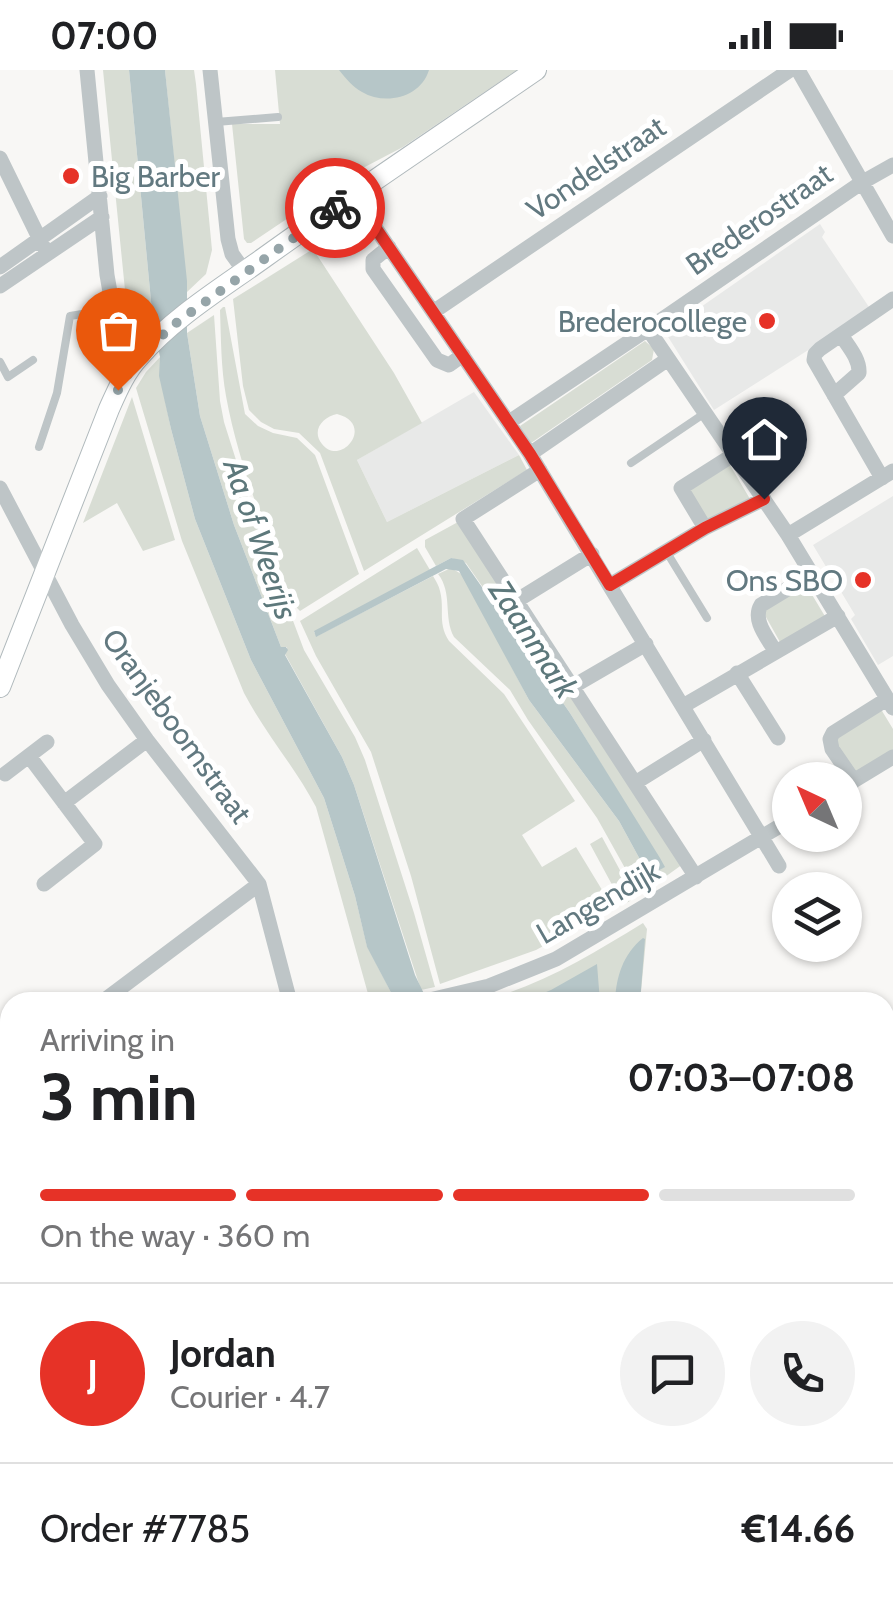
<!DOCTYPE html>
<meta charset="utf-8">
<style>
:root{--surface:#fff;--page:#f2f2f2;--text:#202124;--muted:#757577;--line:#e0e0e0;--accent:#e63227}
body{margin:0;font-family:Cabin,sans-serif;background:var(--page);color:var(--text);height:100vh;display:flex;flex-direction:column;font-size:38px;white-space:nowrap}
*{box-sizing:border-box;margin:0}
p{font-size:32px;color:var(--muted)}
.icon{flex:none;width:55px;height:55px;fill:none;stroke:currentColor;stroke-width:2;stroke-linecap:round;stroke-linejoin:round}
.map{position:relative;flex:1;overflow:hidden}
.sheet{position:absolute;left:0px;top:922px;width:895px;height:622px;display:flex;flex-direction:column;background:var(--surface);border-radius:30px 30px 0 0;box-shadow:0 2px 8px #0004}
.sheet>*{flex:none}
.needle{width:65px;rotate:316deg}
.fabs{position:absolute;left:772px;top:692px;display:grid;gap:20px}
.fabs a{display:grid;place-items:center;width:90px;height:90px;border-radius:50%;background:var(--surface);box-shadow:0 2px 8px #0004;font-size:50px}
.pin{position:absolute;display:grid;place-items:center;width:85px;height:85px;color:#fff;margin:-102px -42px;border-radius:50% 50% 50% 0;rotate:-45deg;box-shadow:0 0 10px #0007}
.pin .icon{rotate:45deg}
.courier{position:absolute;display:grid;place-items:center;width:100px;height:100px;margin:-50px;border:8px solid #e63227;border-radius:50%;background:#fff;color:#222;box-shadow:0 2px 12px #0007}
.overview em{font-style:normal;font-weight:800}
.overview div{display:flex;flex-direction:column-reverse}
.overview{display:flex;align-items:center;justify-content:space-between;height:170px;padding:0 40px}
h1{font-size:65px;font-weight:800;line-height:75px}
.bar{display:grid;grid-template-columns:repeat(4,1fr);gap:15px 10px;align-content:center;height:120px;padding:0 40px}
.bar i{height:12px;border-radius:8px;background:var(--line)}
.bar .on{background:var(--accent)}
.bar p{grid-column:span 4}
.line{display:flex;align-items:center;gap:25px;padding:0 40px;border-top:2px solid var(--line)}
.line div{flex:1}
.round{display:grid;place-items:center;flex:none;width:105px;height:105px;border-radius:52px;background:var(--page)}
.status{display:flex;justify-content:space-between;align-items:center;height:70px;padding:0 50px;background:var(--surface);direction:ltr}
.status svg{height:28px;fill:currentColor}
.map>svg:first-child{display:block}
</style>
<div class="status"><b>07:00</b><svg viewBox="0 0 49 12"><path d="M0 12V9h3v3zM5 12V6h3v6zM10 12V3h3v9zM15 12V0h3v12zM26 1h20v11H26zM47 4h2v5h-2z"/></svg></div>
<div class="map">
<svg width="893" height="1543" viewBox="0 0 893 1543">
<rect width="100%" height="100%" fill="#f8f7f5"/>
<!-- built -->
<path fill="#e8e9e8" d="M820 154 825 162 822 167 871 240 714 340 665 262Z
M474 322 519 385 387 452 357 390Z
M893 426V586L878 595 851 549 855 545 813 475Z"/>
<!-- green -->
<path fill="#d8ddd4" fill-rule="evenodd" d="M103 0H129L153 252C131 266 130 247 126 230Z
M165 0H194L196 14 212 180 206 204 187 222Z
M275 0H517L403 77 361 99 251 173H247L244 169 232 54H280Z
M313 179 394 303 422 353 357 390 387 452 519 385 527 400 364 501 320 383 299 363 274 359 261 352 249 340 243 316 233 229ZM337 344C376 354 341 398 322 374 311 360 323 347 337 344Z
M223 237H225L245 344 258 356 273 363 297 368 315 385 359 504 300 541C286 527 281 502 274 484 255 432 236 381 226 326 221 298 221 269 220 240Z
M214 245 220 331 224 352 254 447 304 580 355 667 365 690 414 843 435 917 421 920 354 715 342 687 285 584 287 577H281L234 455 200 346 187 263Z
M645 271 654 279 652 290 531 373 520 356Z
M160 287V306L171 359 195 449 251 590 324 728 355 826 367 876 393 926 370 931 316 737C295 697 265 663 244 623L182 471 136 318 146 302Z
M132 327 175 470 143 481 117 433 83 453Z
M730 395 750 429 706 452 687 422Z
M458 452 683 794 640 825 597 748 528 650 510 620 454 567C443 547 453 523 438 504L451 498 463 505 529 630 619 751 649 806 664 797 570 643 466 493 451 488 436 496 425 477V470Z
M417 478 430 500 314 562 317 566 433 506C436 511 439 516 440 521 445 540 437 552 449 571L504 624 575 731 522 765 542 797 576 777 613 838 536 880 440 914 411 806 371 682 316 586 300 551Z
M805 513 826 548 780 572 762 540Z
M879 636 893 659V680L856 703 831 665Z
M602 767 635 828 623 835 590 774Z
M643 853 647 859 640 932H477C539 917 589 886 643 853Z
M0 1240 10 1254V1330L0 1316Z
M885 1361 893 1373V1543H512L511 1538 519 1535H885Z"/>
<!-- water -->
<path fill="#b6c6c8" d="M129 0H165L187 211V263L200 346 234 455 281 577H286L288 580 285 585 342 687 354 715 415 905 428 932H396L367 877 355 826 324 728 251 590 195 449 171 359 159 306 160 287 153 252Z
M339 0H429C421 27 386 36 362 22 353 17 346 9 339 0Z
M451 488 463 490 570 643 660 788 665 797 649 806 619 751 529 630 459 501 446 499 316 567 314 561Z
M643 868 645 869 640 932H615C616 907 623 884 643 868Z
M597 894 600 932H522L551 920Z
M697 1535H835L825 1543H695Z"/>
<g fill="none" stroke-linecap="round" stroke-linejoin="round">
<!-- secondary casing -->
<g stroke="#b0b9bc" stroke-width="22">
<path id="secondary" d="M0 617 109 339C117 321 125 302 139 287 174 247 222 218 265 187 354 123 446 62 536 0"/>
</g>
<!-- lane -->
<path stroke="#bec5c7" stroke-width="8" d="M216 52 278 47
M0 292 8 307 33 290
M39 377 57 323 70 246 113 239
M631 393 705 343
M666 481 707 548"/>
<!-- street -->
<path stroke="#bec5c7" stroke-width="15" d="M87 0 107 205 113 239 125 266 143 282
M210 0 228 169 232 184 245 202
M798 0 893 166
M0 88 43 176
M353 125 530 384 779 796
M389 177 373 190V199L437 290 449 295 463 285
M0 197 100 126
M0 216 102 147
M433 242 790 0
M648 259 788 465 893 638
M834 325 859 303C860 289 848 276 841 265
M509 352 648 259 861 113 893 95
M530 384 668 289
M733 385 681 418 705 458 764 429
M540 400 463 449 696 807
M882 408 814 290 815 284 820 279 893 229
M0 418 72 555 108 615 147 670 259 814 290 932
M788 465 893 401
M610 515 705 458
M516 531 592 484
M775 581C767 567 752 550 761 535L812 504
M737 603 778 668
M572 617 646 574
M683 636 838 546
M29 686 95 774 44 814
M5 704 47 672
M854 711 832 679 830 669 833 663 887 629
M635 713 704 670
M845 716 893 687
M64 733 147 670
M102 932 259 814
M421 932 489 916 556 889 790 750
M0 1009 10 1001
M0 1097 10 1111
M0 1181 10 1174
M0 1232 10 1246
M0 1321 10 1335
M0 1485 10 1488
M226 1535 232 1543
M429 1535 430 1543
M129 1543 131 1535"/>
<!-- secondary -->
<use href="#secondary" stroke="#fff" stroke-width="20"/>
</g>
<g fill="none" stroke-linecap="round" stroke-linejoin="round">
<!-- done -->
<path stroke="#96a5a9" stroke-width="10" stroke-dasharray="0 18" d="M118 320 137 290 172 256 335 138"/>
<!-- route -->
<path stroke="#e63227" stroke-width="12" d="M335 138 353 125 530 384 610 515 705 458 764 429"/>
</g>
<!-- markers -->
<g fill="#e63227" stroke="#fff" stroke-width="4">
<circle cx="71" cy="106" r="10"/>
<circle cx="767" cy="251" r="10"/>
<circle cx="863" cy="510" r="10"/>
</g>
<g text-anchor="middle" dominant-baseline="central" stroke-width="10" stroke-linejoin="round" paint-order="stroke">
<!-- street labels -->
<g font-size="30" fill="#627980" stroke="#fff">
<text transform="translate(596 98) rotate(-34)">Vondelstraat</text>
<text transform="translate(759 149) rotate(-35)">Brederostraat</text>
<text transform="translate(177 656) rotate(54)">Oranjeboomstraat</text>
<text transform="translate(598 832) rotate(-30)">Langendijk</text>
</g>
<!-- poi labels -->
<g font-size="30" fill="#627980" stroke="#fff" text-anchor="end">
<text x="91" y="106" text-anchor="start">Big Barber</text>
<text x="747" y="251">Brederocollege</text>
<text x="843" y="510">Ons SBO</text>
</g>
<!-- water labels -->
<g font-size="32" font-style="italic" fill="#5d787b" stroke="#fff">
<text transform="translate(261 469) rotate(71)">Aa of Weerijs</text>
<text transform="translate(534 569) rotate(57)">Zaanmark</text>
</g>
</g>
</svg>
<div class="fabs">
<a><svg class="needle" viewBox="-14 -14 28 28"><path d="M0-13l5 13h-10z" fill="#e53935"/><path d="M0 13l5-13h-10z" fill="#757577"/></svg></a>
<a><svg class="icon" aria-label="layers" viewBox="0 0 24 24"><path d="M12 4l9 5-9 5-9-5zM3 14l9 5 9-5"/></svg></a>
</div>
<div class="pin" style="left:118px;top:320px;background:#ea580c"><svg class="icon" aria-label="bag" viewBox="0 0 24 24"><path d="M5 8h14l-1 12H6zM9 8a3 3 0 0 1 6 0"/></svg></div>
<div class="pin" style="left:764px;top:429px;background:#1f2937"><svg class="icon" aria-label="home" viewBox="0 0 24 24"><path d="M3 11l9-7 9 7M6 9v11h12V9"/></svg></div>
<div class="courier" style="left:335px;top:138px"><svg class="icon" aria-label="bike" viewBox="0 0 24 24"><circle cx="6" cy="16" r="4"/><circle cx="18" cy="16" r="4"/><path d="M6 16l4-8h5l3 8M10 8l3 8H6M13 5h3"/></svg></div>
<section class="sheet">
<div class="overview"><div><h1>3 min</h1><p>Arriving in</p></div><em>07:03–07:08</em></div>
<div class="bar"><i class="on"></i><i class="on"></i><i class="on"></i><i></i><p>On the way · 360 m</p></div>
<div class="line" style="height:180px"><b class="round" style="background:var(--accent);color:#fff">J</b><div><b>Jordan</b><p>Courier · 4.7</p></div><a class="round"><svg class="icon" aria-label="chat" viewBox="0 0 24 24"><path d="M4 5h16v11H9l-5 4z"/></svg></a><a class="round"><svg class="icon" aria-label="phone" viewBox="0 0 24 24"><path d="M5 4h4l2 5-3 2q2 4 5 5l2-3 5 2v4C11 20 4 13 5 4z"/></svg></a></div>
<div class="line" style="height:130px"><div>Order #7785</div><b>€14.66</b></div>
</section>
</div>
